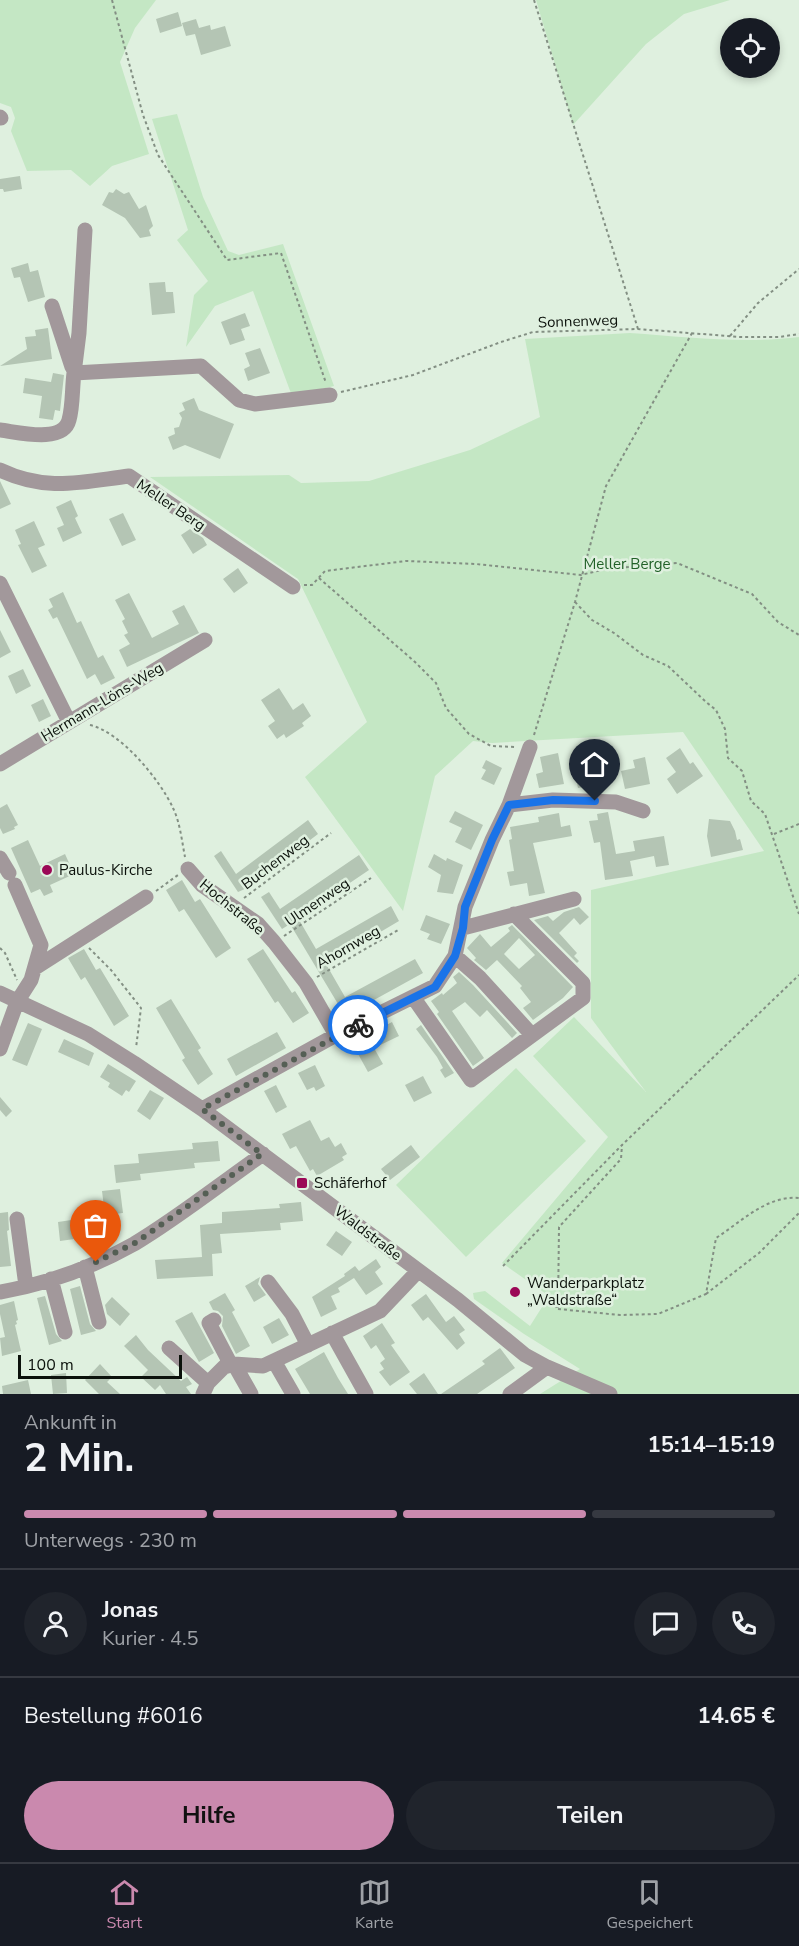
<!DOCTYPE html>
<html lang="de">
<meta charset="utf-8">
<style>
:root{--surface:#171b24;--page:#20242c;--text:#f1f3f6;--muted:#9ea1a6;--line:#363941;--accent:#ca89ae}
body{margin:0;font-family:"Nunito Sans",sans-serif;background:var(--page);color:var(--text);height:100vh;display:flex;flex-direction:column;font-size:22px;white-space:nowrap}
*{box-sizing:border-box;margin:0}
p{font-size:20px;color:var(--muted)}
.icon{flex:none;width:33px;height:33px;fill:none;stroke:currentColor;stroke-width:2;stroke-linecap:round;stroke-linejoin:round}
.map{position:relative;height:1394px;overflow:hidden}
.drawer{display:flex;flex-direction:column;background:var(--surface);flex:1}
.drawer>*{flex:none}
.buttons{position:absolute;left:720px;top:18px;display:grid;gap:12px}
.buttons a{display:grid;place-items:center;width:60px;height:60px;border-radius:50%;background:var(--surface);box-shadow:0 3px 9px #0003;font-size:30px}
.scale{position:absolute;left:18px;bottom:15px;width:164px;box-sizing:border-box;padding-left:6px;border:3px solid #0b110b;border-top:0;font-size:16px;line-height:21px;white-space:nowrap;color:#0b110b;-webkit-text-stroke:4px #dff0df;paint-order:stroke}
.pin{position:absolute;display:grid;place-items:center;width:51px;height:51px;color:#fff;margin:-62px -26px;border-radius:50% 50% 50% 0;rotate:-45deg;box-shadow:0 0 6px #0007}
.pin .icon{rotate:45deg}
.courier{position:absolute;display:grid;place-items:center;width:60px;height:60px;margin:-30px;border:4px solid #1a73e8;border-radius:50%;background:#fff;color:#222;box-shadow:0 2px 8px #0007}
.head em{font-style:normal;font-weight:700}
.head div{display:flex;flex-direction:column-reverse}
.head{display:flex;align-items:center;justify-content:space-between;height:102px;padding:0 24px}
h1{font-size:39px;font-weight:700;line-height:45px}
.bar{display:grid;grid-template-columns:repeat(4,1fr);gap:9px 6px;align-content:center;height:72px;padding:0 24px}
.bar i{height:8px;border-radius:4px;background:var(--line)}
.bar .current{background:var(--accent)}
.bar p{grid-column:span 4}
.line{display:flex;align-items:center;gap:15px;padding:0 24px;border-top:2px solid var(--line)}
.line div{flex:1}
.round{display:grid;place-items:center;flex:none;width:63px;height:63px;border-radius:32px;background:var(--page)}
.primary-button{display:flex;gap:12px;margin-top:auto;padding:12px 24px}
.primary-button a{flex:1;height:69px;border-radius:36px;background:var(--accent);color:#111;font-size:24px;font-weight:700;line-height:69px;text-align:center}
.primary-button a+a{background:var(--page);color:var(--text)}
.menu{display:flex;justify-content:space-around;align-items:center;height:84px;border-top:2px solid var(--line);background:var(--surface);font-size:16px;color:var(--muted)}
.menu a{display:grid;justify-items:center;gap:3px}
.menu .current{color:var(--accent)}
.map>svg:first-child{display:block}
</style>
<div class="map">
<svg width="799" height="1394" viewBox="0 0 799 1394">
<rect width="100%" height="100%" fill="#dff0df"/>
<!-- green -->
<path fill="#c4e7c4" d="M0 0H156L135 28 120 62 149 154 112 166 90 186 71 170 27 171 11 131 15 118 11 107 0 103Z
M536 0H730L684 14 646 44 573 125Z
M177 114 203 197 228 251 239 255 283 244 334 386 292 396 253 291 215 306 186 347 194 295 208 281 177 240 188 230 152 119Z
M630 333C686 337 744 344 799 337V1394H540L580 1369 524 1334 474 1299 473 1293 485 1291 530 1326 549 1296 502 1263 608 1137 533 1056 574 1017 646 1092 591 1018V890L764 851 683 732 492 743 473 741 435 776 403 911 305 777 367 722 298 579 150 477 289 475 301 483 369 481 470 450 540 417 525 339Z
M516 1068 586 1141 466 1257 396 1185Z"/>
<!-- building -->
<path fill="#b4c5b4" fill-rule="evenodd" d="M178 12 182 26 160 33 156 19Z
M196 19 199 28 210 25 211 30 225 26 231 46 201 55 195 34 186 36 182 23Z
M20 176 22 189 4 192 3 189H0V179Z
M116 189 124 194 129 192 139 209 146 205 153 226 149 230 151 236 140 238 125 218 102 205 109 192 113 193Z
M28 263 30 272 38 270 45 297 28 302 20 277 14 278 11 268Z
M165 282 166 292H173L175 313 152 315 149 283Z
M245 313 250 326 241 329 245 340 230 345 221 322Z
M48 328 52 359 0 366 27 349 25 337 36 336 35 330Z
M260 348 270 373 248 381 244 369 250 366 245 353Z
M53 373 64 375 60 411 55 410 53 420 39 418 42 396 23 393 25 378 51 382Z
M194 398 199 410 234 424 220 459 185 445 173 450 168 437 175 434 174 428 179 427 182 418 179 413 185 410 182 403Z
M0 481 11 504 0 509Z
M71 500 78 516 75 518 82 533 63 542 57 528 64 525 56 507Z
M123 513 136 540 122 546 109 519Z
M34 521 45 545 38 548 47 566 32 573 18 545 21 544 15 530Z
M190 529 203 538 207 545 193 554 181 535Z
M238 568 248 583 234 593 223 579Z
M63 592 77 623 81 621 98 658 103 655 115 678 101 685 95 674 87 679 57 617 53 619 48 610 53 607 49 599Z
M129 593 152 638 179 624 172 611 184 605 199 633 127 667 119 650 130 644 124 635 128 633 122 621 125 619 115 600Z
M0 630 11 652 0 658Z
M23 669 31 686 16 694 8 676Z
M279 688 293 710 303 703 311 716 302 723 304 726 286 738 284 734 277 739 268 726 275 721 261 700Z
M43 699 51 716 39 722 31 705Z
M680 748 690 764 693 762 703 776 677 794 667 779 676 772 666 758Z
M558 753 564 784 539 788 536 774 543 772 540 757Z
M645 757 650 784 625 789 621 771 635 768 633 760Z
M599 758 601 771 597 772 599 784 578 788 575 774 580 773 578 762Z
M486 760 502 768 494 785 481 779 486 770 482 768Z
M7 804 18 825 14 827 15 829 3 834 0 828V808Z
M455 811 483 825 471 850 455 842 462 828 449 822Z
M608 812 616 854 635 851 633 841 664 836 669 865 656 867 654 856 630 861 633 876 605 880 600 842 594 843 589 821 598 820 597 814Z
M559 813 561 827 570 825 572 836 533 843 545 893 529 896 527 883 510 886 507 872 514 871 509 840 512 839 510 827 539 822 538 817Z
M709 819 730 821 735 831 737 840 740 839 743 850 711 857 707 836Z
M308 820 318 834 247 888 238 892 214 856 221 851 236 874Z
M28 840 40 866 65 854 74 874 50 885 53 892 44 896 40 889 31 893 11 848Z
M434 854 446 861 447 858 463 865 453 894 437 892 441 875 428 867Z
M359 855 369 870 298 918 316 949 391 906 399 921 326 964 345 997 415 959 423 973 354 1011 356 1014 347 1019 290 924 282 929 261 897 269 892 280 909Z
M182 880 195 902 200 899 231 948 216 958 184 909 179 912 166 890Z
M579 907 589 917 580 925 574 918 559 933 577 953 574 956 579 961 577 963 534 920 548 916 553 921 564 912Z
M426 915 450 924 441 944 427 939 430 934 420 930Z
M512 925 573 987 563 998 533 1020 523 1008 531 1002 520 988 522 986 497 960 486 970 474 960 476 958 467 948 480 934 491 947 510 931 508 928ZM519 938 535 955 519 969 504 954Z
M84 949 96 970 100 968 129 1016 114 1026 85 977 81 980 68 958Z
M263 949 292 993 295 991 309 1013 293 1023 278 1001 275 1003 247 959Z
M459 972 473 985 517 1033 512 1038 487 1010 480 1017 465 1002 452 1011 484 1058 473 1066 437 1014 439 1012 431 1001 442 993 443 995 457 983 453 977Z
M171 999 201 1048 198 1050 213 1074 198 1085 182 1060 185 1058 156 1008Z
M392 1022 399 1036 374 1048 383 1064 368 1072 352 1043Z
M28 1023 42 1029 27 1066 12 1060Z
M421 1025 454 1073 445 1078 440 1070 443 1068 437 1057 416 1029Z
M277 1032 286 1048 236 1076 227 1059Z
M64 1039 94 1053 89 1066 58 1052Z
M108 1064 136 1081 129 1092 126 1090 122 1096 108 1087 110 1083 100 1077Z
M315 1065 325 1086 316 1091 314 1087 307 1090 298 1073Z
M423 1076 432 1093 414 1102 405 1085Z
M276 1085 287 1107 276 1113 264 1091Z
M150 1090 164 1098 150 1120 137 1111Z
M0 1097 12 1111 6 1117 0 1110Z
M310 1120 321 1141 329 1137 335 1147 341 1143 347 1154 342 1157 344 1160 317 1176 313 1169 310 1171 296 1146 290 1149 282 1134Z
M218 1141 220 1161 194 1163 195 1168 140 1174 141 1180 116 1183 114 1165 139 1163 138 1154 193 1149 192 1143Z
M411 1145 420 1157 390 1180 381 1169Z
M120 1189 123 1213 115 1214 118 1233 60 1241 58 1222 105 1215 102 1191Z
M301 1202 303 1221 280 1223 281 1230 220 1234 222 1253 212 1254 213 1276 157 1279 155 1260 202 1257 200 1225 222 1223V1212L280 1208 279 1204Z
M8 1212 9 1230 7 1231 11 1266 0 1267V1213Z
M336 1231 352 1242 342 1256 326 1245Z
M376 1259 381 1267 375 1272 383 1284 366 1295 354 1278 338 1288 340 1292 331 1296 337 1309 321 1317 312 1297 345 1276 344 1274 355 1266 359 1271Z
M260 1277 258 1284 266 1295 254 1302 245 1286Z
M80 1286 90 1324 96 1331 81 1335 70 1289Z
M225 1293 235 1310 232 1312 250 1346 236 1354 222 1326 223 1316 218 1311 213 1310 209 1302Z
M426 1294 446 1322 454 1316 465 1330 459 1334 465 1343 457 1350 428 1317 423 1321 411 1305Z
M45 1296 56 1334 62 1341 49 1345 37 1298Z
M112 1297 130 1314 120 1326 107 1314 105 1305Z
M14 1301 18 1320 16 1321 17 1324 15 1325 21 1351 2 1356 0 1338 5 1337 0 1314V1305Z
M192 1312 214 1353 199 1362 175 1321Z
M279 1318 289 1335 272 1344 263 1327Z
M382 1323 395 1343 391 1345 410 1372 390 1386 379 1372 384 1369 380 1363 385 1359 376 1345 371 1349 363 1336Z
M136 1335 148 1350 181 1381 187 1377 192 1384 186 1387 191 1394H166L160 1385 155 1390 141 1377 148 1370 124 1346Z
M500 1348 515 1368 477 1394H441L485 1364 482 1361Z
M324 1352 338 1378 348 1394H310L295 1369Z
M100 1364 112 1377 107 1382 120 1394H99L85 1380Z
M66 1373 67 1393 53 1394 51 1375Z
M424 1373 438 1394H417L409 1384Z
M28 1380 31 1394H3L2 1386Z"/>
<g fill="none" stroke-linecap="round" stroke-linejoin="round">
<!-- path -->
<path stroke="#838f83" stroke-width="2" stroke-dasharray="3 3" stroke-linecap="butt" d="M112 0 143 115 158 155 227 260 281 253 326 383
M534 0 638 329
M730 336 758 303 799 269
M341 392 413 375 501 342 533 332 638 329 740 337H779L799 334
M319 578 415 662 436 683 446 708 469 734 491 746 516 747
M304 585H312L325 571 406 561 476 564 581 575 605 569 677 563 752 594 778 622 799 635
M575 602 592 620 614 633 643 655 668 666 706 702 716 710 725 729 728 758 742 771 751 801 765 814 799 914
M90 725C121 732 160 780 173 808 180 822 182 842 185 857
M534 735 575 602 606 486 692 333
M774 834 799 824
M156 891 178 875
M244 898 331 833
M284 936 371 878
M0 948 5 953 17 980
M89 948 111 970 141 1008 136 1048
M317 977 400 929
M503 1266 622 1145 799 975
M706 1294 759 1253 799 1213
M546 1297 558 1309 559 1227 621 1159 622 1145
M558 1309 620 1315 658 1314 706 1294 716 1238C741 1222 767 1195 799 1198"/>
<!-- minor -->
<path stroke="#a2989b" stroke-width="15" d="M0 117 1 118
M52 306 72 367
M74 373 79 333 85 230
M0 430C18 432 63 444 69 420 73 406 72 388 74 373L201 366 239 400 255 404 330 395
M0 470C46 492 81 482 129 476L293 587
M0 583 69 722
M0 764 205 640
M509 805 553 800 616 802 643 811
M0 858 9 873
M188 869 202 885 258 924 274 942 306 983 336 1035
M463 928 574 899
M455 956 480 978 532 1035
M35 968 146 897
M0 993 88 1034 134 1063 202 1109 458 1300 525 1355 547 1367 610 1394
M413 997 471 1080 583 998V983L514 914
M0 1049 17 1002 31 980 41 945 15 885
M202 1109 336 1035 435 986 455 956 465 907 492 840 509 805 530 747
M17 1219 26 1286
M85 1267 99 1322
M51 1279 65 1332
M268 1282 292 1314 308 1345
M0 1292C46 1284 93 1267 134 1244 179 1217 220 1184 263 1154
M214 1320 209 1323 231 1365
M332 1333 366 1394
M169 1348 208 1383
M274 1361 293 1394
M234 1364 251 1394
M203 1394 208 1383 224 1367 234 1364 263 1366 380 1311 418 1271
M510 1394 547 1367"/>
</g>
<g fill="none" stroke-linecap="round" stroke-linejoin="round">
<!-- done -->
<path stroke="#555f55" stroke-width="6" stroke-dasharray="0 10.8" d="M96 1262 135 1243 262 1154 202 1109 358 1025"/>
<!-- route -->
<path stroke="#1a73e8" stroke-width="8" d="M358 1025 435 987 455 956 463 928 465 907 492 840 509 805 553 800 595 801"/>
</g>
<!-- markers -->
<g fill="#9b0856" stroke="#dff0df" stroke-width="2">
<circle cx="47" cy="870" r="6"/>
<rect x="296" y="1177" width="12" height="12" rx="3"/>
<circle cx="515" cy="1292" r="6"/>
</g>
<g text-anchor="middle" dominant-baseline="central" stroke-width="5" stroke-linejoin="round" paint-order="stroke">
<!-- street labels -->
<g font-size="15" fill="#0b110b" stroke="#dff0df">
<text transform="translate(578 321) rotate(-2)">Sonnenweg</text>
<text transform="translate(171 505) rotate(34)">Meller Berg</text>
<text transform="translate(102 702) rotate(-31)">Hermann-Löns-Weg</text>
<text transform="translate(275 862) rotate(-37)">Buchenweg</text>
<text transform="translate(317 902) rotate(-34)">Ulmenweg</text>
<text transform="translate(232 907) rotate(39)">Hochstraße</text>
<text transform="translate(348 947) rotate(-30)">Ahornweg</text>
<text transform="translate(368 1233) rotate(37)">Waldstraße</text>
</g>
<!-- park labels -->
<g font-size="15" fill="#216128" stroke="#dff0df">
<text x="627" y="564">Meller Berge</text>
</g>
<!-- poi labels -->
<g font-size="15" fill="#0b110b" stroke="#dff0df" text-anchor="start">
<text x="59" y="870">Paulus-Kirche</text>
<text x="314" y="1183">Schäferhof</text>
<text x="527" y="1283">Wanderparkplatz<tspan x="527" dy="17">„Waldstraße“</tspan></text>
</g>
</g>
</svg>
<div class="buttons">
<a><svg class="icon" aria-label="locate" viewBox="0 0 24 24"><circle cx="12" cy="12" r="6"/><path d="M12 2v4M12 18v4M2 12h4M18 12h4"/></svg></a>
</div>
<div class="scale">100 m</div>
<div class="pin" style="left:96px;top:1262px;background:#ea580c"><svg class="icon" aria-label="bag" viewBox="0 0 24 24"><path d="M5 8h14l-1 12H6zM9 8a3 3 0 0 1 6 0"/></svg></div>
<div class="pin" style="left:595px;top:801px;background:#1f2937"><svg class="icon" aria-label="home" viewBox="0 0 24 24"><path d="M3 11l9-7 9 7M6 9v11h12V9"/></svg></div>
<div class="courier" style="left:358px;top:1025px"><svg class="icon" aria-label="bike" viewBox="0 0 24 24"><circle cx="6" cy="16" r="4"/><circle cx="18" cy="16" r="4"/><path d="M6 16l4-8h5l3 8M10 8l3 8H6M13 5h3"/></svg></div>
</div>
<section class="drawer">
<div class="head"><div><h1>2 Min.</h1><p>Ankunft in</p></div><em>15:14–15:19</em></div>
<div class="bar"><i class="current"></i><i class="current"></i><i class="current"></i><i></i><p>Unterwegs · 230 m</p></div>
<div class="line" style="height:108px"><a class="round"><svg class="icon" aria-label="person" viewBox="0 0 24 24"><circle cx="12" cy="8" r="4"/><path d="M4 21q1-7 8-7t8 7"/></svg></a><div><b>Jonas</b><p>Kurier · 4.5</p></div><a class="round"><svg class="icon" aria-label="chat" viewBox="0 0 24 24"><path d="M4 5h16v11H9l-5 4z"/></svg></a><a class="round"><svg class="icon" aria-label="phone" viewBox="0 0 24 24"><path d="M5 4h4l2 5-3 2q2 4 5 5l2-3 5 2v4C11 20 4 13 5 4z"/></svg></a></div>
<div class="line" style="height:78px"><div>Bestellung #6016</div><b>14.65 €</b></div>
<div class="primary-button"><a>Hilfe</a><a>Teilen</a></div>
</section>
<nav class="menu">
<a class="current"><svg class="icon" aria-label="home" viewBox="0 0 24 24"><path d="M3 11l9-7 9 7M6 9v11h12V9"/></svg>Start</a>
<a><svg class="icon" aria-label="map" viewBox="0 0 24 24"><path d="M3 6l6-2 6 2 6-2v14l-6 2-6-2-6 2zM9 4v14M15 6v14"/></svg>Karte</a>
<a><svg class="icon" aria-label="saved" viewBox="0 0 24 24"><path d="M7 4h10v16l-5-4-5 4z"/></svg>Gespeichert</a>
</nav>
